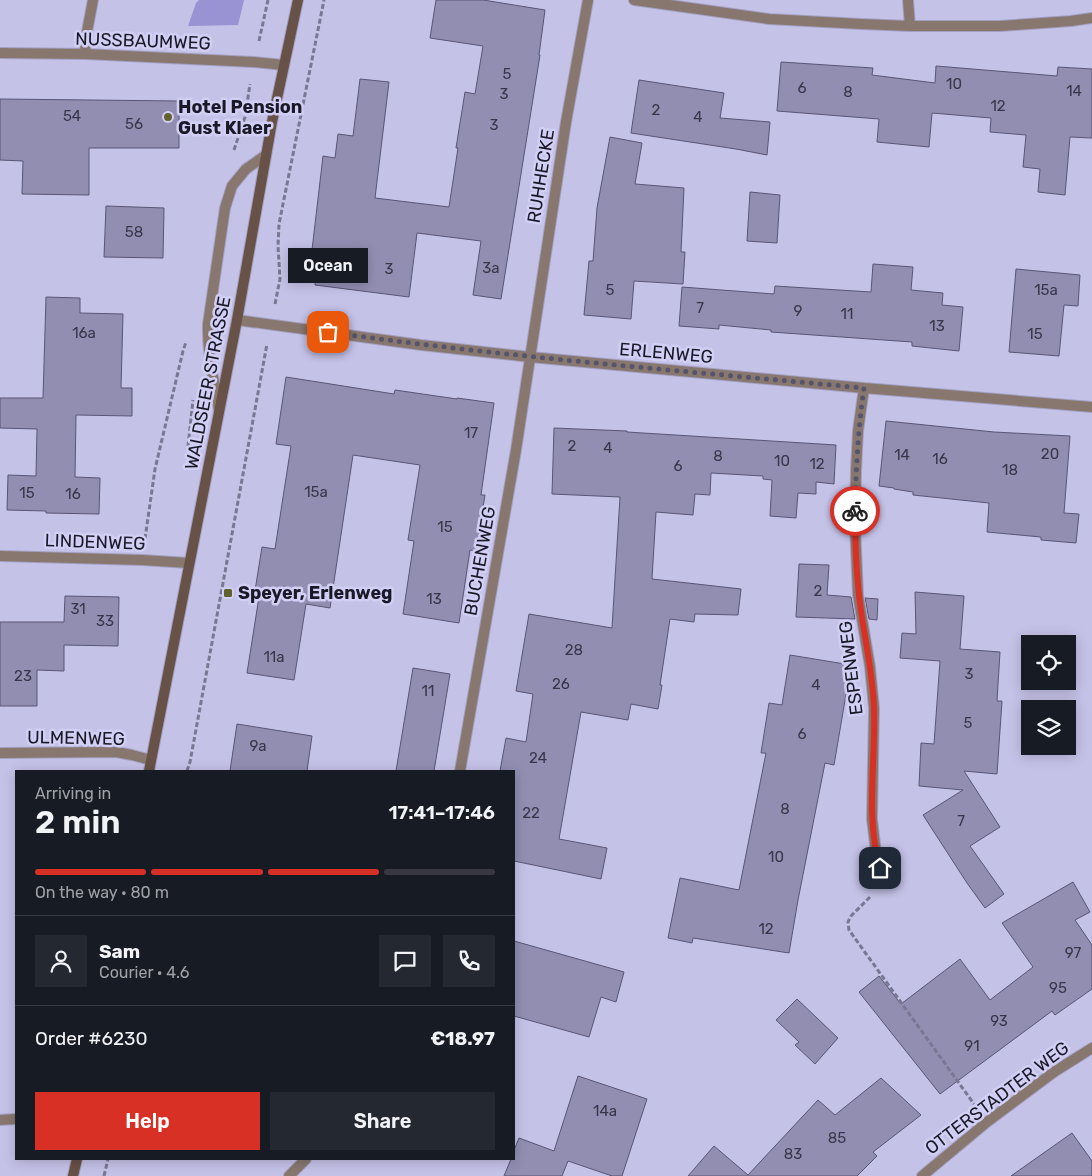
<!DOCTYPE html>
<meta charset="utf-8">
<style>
:root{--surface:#171b24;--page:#242831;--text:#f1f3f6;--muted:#9ea1a6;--line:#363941;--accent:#d93025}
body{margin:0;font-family:Rubik,sans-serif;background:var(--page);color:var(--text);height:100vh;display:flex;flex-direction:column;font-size:19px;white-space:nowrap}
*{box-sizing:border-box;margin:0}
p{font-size:16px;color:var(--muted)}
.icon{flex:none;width:28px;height:28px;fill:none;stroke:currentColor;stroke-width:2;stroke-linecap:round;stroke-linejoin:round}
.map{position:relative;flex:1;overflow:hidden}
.sheet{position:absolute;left:15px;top:770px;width:500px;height:390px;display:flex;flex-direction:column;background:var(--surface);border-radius:0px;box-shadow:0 2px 12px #0003}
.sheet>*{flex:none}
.controls{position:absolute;left:1021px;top:635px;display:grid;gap:10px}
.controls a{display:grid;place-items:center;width:55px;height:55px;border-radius:0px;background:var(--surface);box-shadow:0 2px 12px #0003;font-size:25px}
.pin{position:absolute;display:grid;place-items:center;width:42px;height:42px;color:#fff;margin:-21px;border-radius:10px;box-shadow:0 2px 8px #0006}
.courier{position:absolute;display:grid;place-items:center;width:50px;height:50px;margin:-25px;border:4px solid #d93025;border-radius:50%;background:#fff;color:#222;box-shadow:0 1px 6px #0007}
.bubble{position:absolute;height:35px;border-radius:0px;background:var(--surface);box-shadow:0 2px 12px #0003;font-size:16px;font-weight:600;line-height:35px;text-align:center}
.head em{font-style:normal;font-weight:600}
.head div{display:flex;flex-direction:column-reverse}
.head{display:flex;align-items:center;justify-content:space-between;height:85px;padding:0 20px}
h1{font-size:32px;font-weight:600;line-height:38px}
.bar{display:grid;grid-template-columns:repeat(4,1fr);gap:8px 5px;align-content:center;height:60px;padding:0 20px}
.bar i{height:6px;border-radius:4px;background:var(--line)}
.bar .on{background:var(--accent)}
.bar p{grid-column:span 4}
.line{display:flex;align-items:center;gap:12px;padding:0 20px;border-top:1px solid var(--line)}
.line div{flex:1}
.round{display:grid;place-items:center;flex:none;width:52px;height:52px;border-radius:0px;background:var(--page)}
.cta{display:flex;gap:10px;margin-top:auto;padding:10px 20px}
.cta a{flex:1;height:58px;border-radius:0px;background:var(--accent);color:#fff;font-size:20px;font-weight:600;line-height:58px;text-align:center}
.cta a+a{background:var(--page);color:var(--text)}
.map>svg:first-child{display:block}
</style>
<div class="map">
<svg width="1092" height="1176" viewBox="0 0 1092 1176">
<rect width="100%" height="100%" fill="#c5c2e8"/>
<!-- green -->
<path fill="#9992d3" d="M199 0H244L238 25 188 26 196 3Z"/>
<!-- building -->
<path fill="#918eb2" stroke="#585575" d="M436 0H483L545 10 539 55H540L501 299 473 295 481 241 417 233 409 297 315 285 317 268 310 267 323 156 335 158 338 134 353 136 360 79 389 82 375 198 449 207 458 148H456L465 92 475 94 483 46 430 38Z
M781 62 873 68 872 75 935 83 936 66 1057 76 1058 67 1092 69V138L1070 137 1065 195 1038 192 1040 169 1023 167 1026 135 990 132 991 118 932 113 929 147 877 142 879 119 777 111Z
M639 80 724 93 720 118 770 122 767 155 736 149 631 133Z
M0 99 179 101V148H89V195L22 194 23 161 0 160Z
M610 137 642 143 635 184 684 188 681 252H685L683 284 634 281 631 319 584 315 589 261H593L597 208Z
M750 192 780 195 777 243 747 241Z
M106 206 164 208 163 258 104 257Z
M873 264 913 267 911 290 943 293 942 305 963 307 959 351 912 346V342L771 332V330L719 325V329L679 326 682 287 774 294 775 286 871 292Z
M1016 269 1080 275 1078 306 1064 305 1059 356 1009 352Z
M46 297 80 298V313L123 314 121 388H132V416L76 415 75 477 100 478 99 514 46 513V511L7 510 8 475 36 476 37 429 0 428V398H43Z
M286 377 394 394 395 390 457 399V398L494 403 481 495H485L476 551 470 550 459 623 403 614 414 541 408 540 420 465 353 455 330 608 306 604 294 680 247 673 259 597H254L262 547 275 549 291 446 276 444Z
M886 421 994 432 1070 436 1064 513 1079 514 1076 543 1041 540V537L987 532 989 503 913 495V492L894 489V488L879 486Z
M554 428 627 431V432L836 445 834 484 816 482V494L798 493 796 518 770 516 772 480 763 479V476L711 473 710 495 695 494 693 515 656 512 652 579 741 589 738 615 695 614 694 622 670 619 660 685H662L658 709 631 704 628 720 581 712 559 839 607 848 601 879 514 861V771H500L506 738 526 742 533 694 516 691 529 614 612 628 620 497 552 494Z
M799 564 829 565 827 595 851 597 855 619 796 617Z
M915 592 964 596 960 649 1000 652 997 701H1002L997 774 964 771 1000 827 970 846 1004 894 985 908 967 883 923 815 963 790 919 786 921 743 934 744 940 661 900 658 902 633 916 634Z
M65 596 119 597 118 646 64 645V671L37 670V706H0V622H64Z
M865 598 878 599 877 620 869 619Z
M790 655 851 665 834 765 825 763 798 900 789 953 693 938 692 943 668 938 680 878 739 890 766 753H761L769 703 782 705Z
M413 668 450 674 434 771H396Z
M237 724 312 736 307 771H230Z
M1073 882 1090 912 1075 920 1092 945V989L1055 1015 1052 1011 940 1094 859 992 879 976 901 1004 960 959 990 1000 1033 967 1002 923Z
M514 941 624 972 616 1002 601 997 589 1037 514 1016Z
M797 999 838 1038 815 1064 795 1045 799 1042 776 1020Z
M578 1076 647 1099 622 1176H612L568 1161 562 1176H504L511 1159H514V1150L519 1138 554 1151Z
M881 1078 921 1115 873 1152 877 1156 857 1176H688L714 1146 748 1175 818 1100 835 1115Z
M1072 1133 1092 1161V1176H1011Z"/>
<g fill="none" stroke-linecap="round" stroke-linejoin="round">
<!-- service casing -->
<g stroke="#a3a0c1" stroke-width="12">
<path id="service" d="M219 410C214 381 207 353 208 324L225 208 232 186 246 169 266 155"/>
</g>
<!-- minor casing -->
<g stroke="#a3a0c1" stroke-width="12">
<path id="minor" d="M634 0 769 19 861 24 910 26H1000L1071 21 1092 18
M908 0 910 26
M0 53 85 54 253 62 284 65
M85 54 86 37 93 0
M237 320 421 345 530 357 864 388 1092 407
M864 388 858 431 856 470 855 526 858 595 870 667 874 708 872 819 876 853 885 883
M0 556 142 560 189 563
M0 753 116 752 132 755 151 760
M460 771 516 450 566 122 588 0
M0 1120 16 1119
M289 1176 306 1159
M922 1176 987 1122 1054 1072 1092 1048"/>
</g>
<!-- secondary casing -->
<g stroke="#a3a0c1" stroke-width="12">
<path id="secondary" d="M149 771 237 320 272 122 298 0
M73 1176 77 1159"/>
</g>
<!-- path -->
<path stroke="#797792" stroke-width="3" stroke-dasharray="5 2.5" stroke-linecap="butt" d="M259 41 268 0
M234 150 245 117 250 84
M275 304 280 279 278 246 279 224 324 0
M188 446 193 400
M145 539 155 469 183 351 186 342
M187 771 190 762 267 344
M870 897 851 916 848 922 849 930 974 1104
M104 1176 108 1159"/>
<!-- service -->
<use href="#service" stroke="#87776f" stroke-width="10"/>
<!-- minor -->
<use href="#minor" stroke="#87776f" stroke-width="10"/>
<!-- secondary -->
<use href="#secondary" stroke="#685146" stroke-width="10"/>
</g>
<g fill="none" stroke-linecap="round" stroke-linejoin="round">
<!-- done -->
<path stroke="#56546b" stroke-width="5" stroke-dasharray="0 9" d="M328 332C506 357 685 371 864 388 858 429 856 470 855 511"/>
<!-- route -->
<path stroke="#d93025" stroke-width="6" d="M855 511C855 539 856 568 859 595 863 633 873 670 874 709 876 761 865 816 880 868"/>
</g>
<!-- markers -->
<g fill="#63622f" stroke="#d2cff5" stroke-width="2">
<circle cx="168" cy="117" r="5"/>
<rect x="223" y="588" width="10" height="10" rx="2.5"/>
</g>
<g text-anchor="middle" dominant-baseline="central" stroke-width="5" stroke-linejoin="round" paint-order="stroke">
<!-- number labels -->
<g font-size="15" fill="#38364a">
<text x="507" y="74">5</text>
<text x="954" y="84">10</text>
<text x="802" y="88">6</text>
<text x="1074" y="91">14</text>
<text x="848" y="92">8</text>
<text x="504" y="94">3</text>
<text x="998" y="106">12</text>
<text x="656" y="110">2</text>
<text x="72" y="116">54</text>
<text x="698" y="117">4</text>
<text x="134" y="124">56</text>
<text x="494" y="125">3</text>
<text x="134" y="232">58</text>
<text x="491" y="268">3a</text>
<text x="389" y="269">3</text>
<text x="610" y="290">5</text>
<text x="1046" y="290">15a</text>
<text x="700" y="308">7</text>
<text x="798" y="311">9</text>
<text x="847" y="314">11</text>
<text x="937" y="326">13</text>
<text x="84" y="333">16a</text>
<text x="1035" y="334">15</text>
<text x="471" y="433">17</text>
<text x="572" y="446">2</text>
<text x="608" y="448">4</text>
<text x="1050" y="454">20</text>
<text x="902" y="455">14</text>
<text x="718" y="456">8</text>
<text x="940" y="459">16</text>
<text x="782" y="461">10</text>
<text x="817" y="464">12</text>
<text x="678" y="466">6</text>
<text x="1010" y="470">18</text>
<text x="316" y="492">15a</text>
<text x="27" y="493">15</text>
<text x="73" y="494">16</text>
<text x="445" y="527">15</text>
<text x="818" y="591">2</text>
<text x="434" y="599">13</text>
<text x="78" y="609">31</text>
<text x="105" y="621">33</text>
<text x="574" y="650">28</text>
<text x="274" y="657">11a</text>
<text x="969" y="674">3</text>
<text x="23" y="676">23</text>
<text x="561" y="684">26</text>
<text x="816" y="685">4</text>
<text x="428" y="691">11</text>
<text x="968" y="723">5</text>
<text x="802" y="734">6</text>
<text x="258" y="746">9a</text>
<text x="538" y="758">24</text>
<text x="785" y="809">8</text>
<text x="531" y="813">22</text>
<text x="961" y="821">7</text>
<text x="776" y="857">10</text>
<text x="766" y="929">12</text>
<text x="1073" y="953">97</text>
<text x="1058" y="988">95</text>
<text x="999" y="1021">93</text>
<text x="972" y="1046">91</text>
<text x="605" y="1111">14a</text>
<text x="837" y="1138">85</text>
<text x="793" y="1154">83</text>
</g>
<!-- street labels -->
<g font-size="18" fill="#1a1927" stroke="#d2cff5">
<text transform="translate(143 41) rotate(2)">NUSSBAUMWEG</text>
<text transform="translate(541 176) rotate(-81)">RUHHECKE</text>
<text transform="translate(666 353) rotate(5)">ERLENWEG</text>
<text transform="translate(208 383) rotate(-79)">WALDSEER STRASSE</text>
<text transform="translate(95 542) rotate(2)">LINDENWEG</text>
<text transform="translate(480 561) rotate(-80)">BUCHENWEG</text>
<text transform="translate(851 668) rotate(-97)">ESPENWEG</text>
<text transform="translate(76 738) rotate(1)">ULMENWEG</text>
<text transform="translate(997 1098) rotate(-37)">OTTERSTADTER WEG</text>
</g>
<!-- poi labels -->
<g font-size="18" font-weight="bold" fill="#1a1927" stroke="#d2cff5" text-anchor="start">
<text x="178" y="107">Hotel Pension<tspan x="178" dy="21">Gust Klaer</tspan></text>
<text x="238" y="593">Speyer, Erlenweg</text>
</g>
</g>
</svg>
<div class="controls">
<a><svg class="icon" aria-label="locate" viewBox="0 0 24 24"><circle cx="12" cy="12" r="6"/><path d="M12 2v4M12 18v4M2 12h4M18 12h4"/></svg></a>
<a><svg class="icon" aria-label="layers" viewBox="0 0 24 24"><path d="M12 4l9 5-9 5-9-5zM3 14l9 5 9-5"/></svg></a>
</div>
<div class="pin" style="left:328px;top:332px;background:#ea580c"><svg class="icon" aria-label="bag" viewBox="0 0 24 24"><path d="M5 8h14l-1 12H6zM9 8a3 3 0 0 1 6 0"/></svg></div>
<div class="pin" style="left:880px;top:868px;background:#1f2937"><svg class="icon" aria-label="home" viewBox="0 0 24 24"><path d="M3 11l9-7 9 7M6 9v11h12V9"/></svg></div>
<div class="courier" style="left:855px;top:511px"><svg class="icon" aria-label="bike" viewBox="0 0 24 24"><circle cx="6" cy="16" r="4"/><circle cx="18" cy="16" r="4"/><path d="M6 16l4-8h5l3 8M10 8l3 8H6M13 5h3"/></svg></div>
<div class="bubble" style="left:288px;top:248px;width:80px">Ocean</div>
<section class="sheet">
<div class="head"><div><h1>2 min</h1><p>Arriving in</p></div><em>17:41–17:46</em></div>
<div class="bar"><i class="on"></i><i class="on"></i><i class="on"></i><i></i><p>On the way · 80 m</p></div>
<div class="line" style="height:90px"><a class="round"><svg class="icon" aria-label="person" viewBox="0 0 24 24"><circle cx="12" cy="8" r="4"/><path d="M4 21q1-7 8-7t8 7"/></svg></a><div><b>Sam</b><p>Courier · 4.6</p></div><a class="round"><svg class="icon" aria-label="chat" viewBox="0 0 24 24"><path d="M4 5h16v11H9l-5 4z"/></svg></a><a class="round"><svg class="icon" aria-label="phone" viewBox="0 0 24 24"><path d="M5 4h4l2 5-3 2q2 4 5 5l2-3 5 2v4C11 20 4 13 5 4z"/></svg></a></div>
<div class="line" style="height:65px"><div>Order #6230</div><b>€18.97</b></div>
<div class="cta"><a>Help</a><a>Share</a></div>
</section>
</div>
